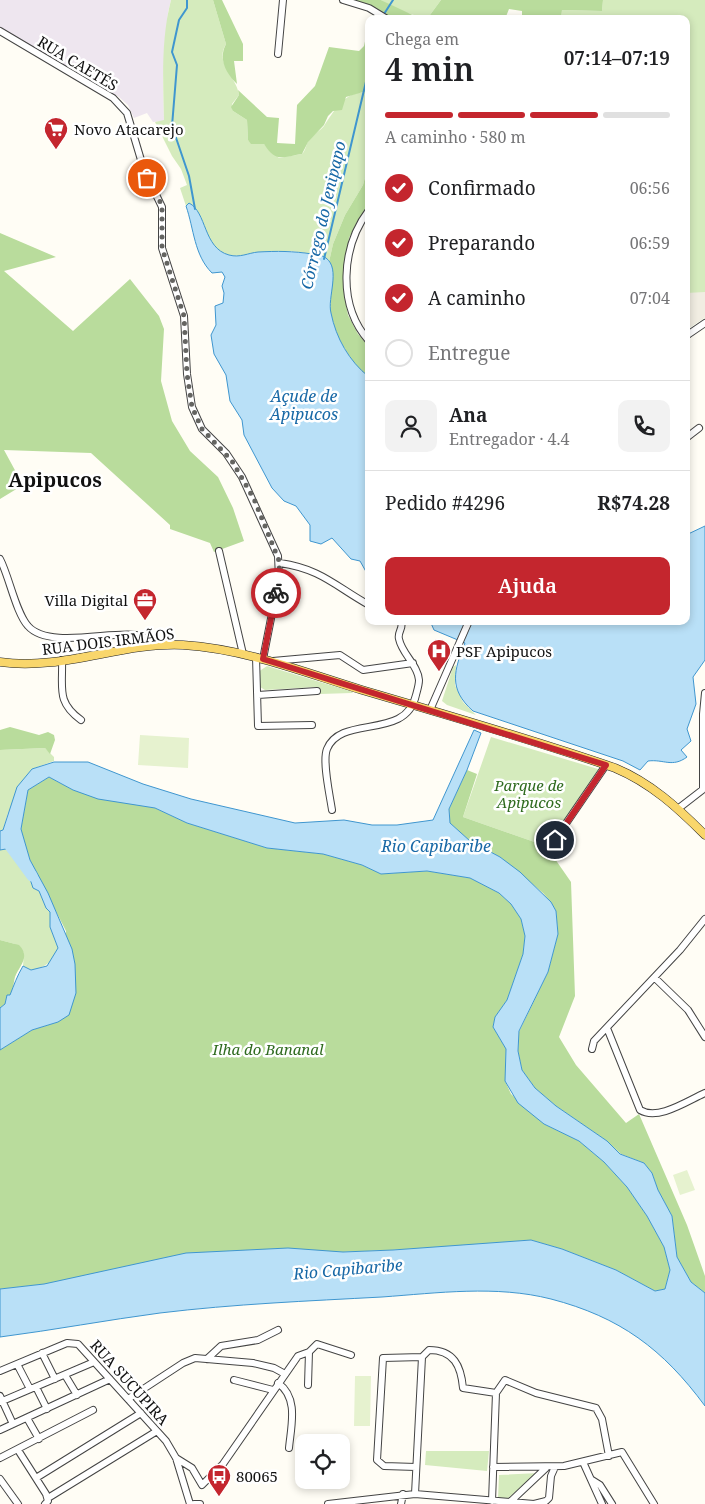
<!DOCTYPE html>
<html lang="pt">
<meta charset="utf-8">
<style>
:root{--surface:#fff;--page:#f2f2f2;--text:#202124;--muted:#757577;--line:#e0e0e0;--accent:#c4262e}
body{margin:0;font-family:"Noto Serif",serif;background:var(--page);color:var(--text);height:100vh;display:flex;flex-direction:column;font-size:19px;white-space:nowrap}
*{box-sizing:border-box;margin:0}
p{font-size:16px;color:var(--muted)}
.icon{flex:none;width:28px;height:28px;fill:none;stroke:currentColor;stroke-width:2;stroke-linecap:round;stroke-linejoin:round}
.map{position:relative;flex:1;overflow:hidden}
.side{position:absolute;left:365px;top:15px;width:325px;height:610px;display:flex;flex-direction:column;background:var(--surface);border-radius:10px;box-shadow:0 2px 8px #0003}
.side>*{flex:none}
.tools{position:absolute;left:295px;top:1434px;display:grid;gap:10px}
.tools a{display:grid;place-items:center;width:55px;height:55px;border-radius:10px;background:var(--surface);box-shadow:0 2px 8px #0003;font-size:25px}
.pin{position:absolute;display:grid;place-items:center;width:42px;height:42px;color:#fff;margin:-21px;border:2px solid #fff;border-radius:50%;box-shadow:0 1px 5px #0007}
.courier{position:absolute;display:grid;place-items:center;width:50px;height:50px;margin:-25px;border:4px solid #c4262e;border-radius:50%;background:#fff;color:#222;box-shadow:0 1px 6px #0007}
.headline em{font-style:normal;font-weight:600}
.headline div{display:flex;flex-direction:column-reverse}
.headline{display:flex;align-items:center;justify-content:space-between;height:85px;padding:0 20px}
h1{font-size:32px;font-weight:600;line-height:38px}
.bar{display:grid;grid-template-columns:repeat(4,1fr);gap:8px 5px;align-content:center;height:60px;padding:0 20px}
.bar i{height:6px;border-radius:4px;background:var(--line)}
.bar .selected{background:var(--accent)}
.bar p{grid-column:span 4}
.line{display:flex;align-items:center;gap:12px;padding:0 20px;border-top:1px solid var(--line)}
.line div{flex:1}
.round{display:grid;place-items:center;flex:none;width:52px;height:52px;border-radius:10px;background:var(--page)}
ol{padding:0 20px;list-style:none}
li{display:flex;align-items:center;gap:15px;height:55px}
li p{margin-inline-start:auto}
li .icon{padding:5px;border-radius:50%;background:var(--accent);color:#fff;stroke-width:4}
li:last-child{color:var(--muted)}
li i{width:28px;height:28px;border:2px solid var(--line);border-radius:50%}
.action{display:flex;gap:10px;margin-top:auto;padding:10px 20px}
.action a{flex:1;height:58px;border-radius:10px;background:var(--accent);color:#fff;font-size:20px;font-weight:600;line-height:58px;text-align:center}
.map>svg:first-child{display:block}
</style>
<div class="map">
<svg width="705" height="1504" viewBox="0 0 705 1504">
<rect width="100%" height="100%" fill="#fffdf5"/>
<!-- industrial -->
<path fill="#eee6ef" d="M0 0H171L168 12 163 81 164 121 153 122 147 113 134 118 128 105 119 97 0 30Z"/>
<!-- green -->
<path fill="#d5ebbd" d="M171 0H213L226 44C214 63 237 77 239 95L232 104 233 111 247 120 248 140 254 144H264L279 158 302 154C306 150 306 144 309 140 313 134 320 131 324 126 334 111 347 88 369 93V162L363 185 345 215 333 244 329 262 326 258C313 254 298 251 284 251 261 250 228 267 211 243 202 230 200 215 189 203L186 206 180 188 187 185 181 169 172 156 155 122 164 120C163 81 161 38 171 0Z
M381 0H441L427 19 404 12Z
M603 0H705V317L686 330V19H561L562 10 602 11Z
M456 665 455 685 463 702 476 715 447 705 442 701 453 667Z
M267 666 353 692 352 693 320 694V689L317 687 265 690 260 687 258 672Z
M491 737 598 769 599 773 546 846 463 817Z
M45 748 54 757V761L32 769 8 813 3 830 0 831V750Z
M6 849 23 859 22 866 27 870 33 888 39 891 46 908 50 912V927L58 948C53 962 46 967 31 970L23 966 24 953 15 944 0 940V850Z
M426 1451H489L487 1471 425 1465Z
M539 1473 508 1498H498L499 1475Z"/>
<!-- forest -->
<path fill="#b9dc9c" d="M213 0H222L243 44V61H234L237 84C226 73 218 59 226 44Z
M350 0H381L421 19H371L376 11Z
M441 0H603L602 11 562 10 561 19H522V11L509 9 505 19H427Z
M369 23V93L363 92 346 97 342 110 333 111 328 116 324 125 308 142 302 154C282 157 276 163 264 144H251L248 140 247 120 233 111 231 107 239 95 238 90 267 117 279 118 277 143 295 144 297 105 315 86 329 47 359 51 364 46Z
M369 162V207L358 220 349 238 344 294 348 315 358 334 369 347V377L356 367 337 336 330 311 332 270 329 262 333 244 345 215 363 185Z
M0 233 56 257 4 271 73 331 130 279 159 316 164 329 161 381 172 421 190 451 218 477 233 508 244 541 214 552 210 543 170 529V525L91 453 4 450 23 485 0 499Z
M10 727 39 735 48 732 54 735 55 740 50 754 45 748 0 750V730Z
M467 770 477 774 463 817 546 846 571 882 575 996 559 1037 576 1065 626 1123 639 1114 687 1225 705 1276V1293L691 1282 677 1257 672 1216 658 1190 652 1173 644 1163 621 1154 607 1141 556 1106 535 1088 522 1070 518 1051 519 1032 548 972 558 934 556 911 551 902 543 893 500 857 470 841 450 823 449 809Z
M49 777 73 790 155 808 187 823 267 848 323 854 362 865 381 874 427 871 470 878 499 893 511 904 521 919 525 936 523 954 507 1000 495 1017 493 1027 506 1049 505 1081 511 1094 544 1124 579 1141 604 1162 627 1187 647 1216 664 1247 670 1270 665 1289 655 1291 616 1270 562 1249 531 1240 438 1248 343 1252 0 1289V1050L32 1030 58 1022 66 931 30 860 24 842 21 829 28 790Z
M0 940 19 945C31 957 19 966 15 977 13 984 14 989 10 995L7 996 5 1004 0 1008Z"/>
<!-- pitch -->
<path fill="#e6f2cf" d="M140 735 189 738 188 768 138 765Z
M687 1170 695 1190 680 1195 673 1175Z
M355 1376H371L370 1426H354Z"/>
<!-- plaza -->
<path fill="#f1ede2" d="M705 292V317L686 330V293Z"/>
<!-- water -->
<path fill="#b9e0f7" stroke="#3f96cf" d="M189 203C207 212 203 248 229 255 240 258 248 253 258 252 277 251 293 251 312 254 316 255 323 255 326 258 341 269 327 298 331 313 336 338 349 361 369 377V577L360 561 351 559 332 538 321 544 310 541V525L296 506 284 501 272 488 244 435 242 420 230 401 226 375 214 354 211 335 216 325 215 306 223 303 224 293 222 286 225 277 222 272 212 273C194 255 194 229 186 206Z
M705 526V660L693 677 696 704 687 729 691 741 681 750 687 757C672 768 664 759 648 761L640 770 623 761 473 711C448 689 454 670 465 643L434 630 430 621H686V535Z
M474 730 481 733 467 770 449 809 450 823 470 841 500 857 520 872 551 902 556 911 558 934 548 972 519 1031 518 1051 522 1070 535 1088 556 1106 607 1141 620 1154 644 1163 652 1173 658 1190 672 1216 677 1257 691 1282 705 1293V1406C663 1349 620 1317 551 1299 496 1285 438 1293 382 1297 308 1301 234 1304 160 1313 107 1320 54 1330 0 1337V1289L44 1284 186 1253 288 1248 343 1252 393 1250 531 1240 562 1249 616 1270 655 1291 665 1289 670 1270 664 1247 647 1216 627 1187 604 1162 579 1141 544 1124 518 1103 505 1081 506 1049 493 1027 495 1017 507 1000 523 954 525 936 521 919 511 904 499 893 470 878 427 871 381 874 362 865 323 854 267 848 187 823 155 808 98 799 73 790 49 777 28 790 21 829 30 860 48 893 72 949 75 964 76 993 69 1015 58 1022 32 1030 0 1050V1008L5 1004 7 995H10C14 985 17 976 23 966L31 970 47 966 58 948 50 927V912L46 908 39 891 33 888 27 870 20 866 24 861 6 849 0 850V831L3 830 17 787 32 769 54 762H88L143 784 191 799 295 823 344 820 372 825H397L433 820Z"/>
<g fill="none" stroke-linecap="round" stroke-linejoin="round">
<!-- stream -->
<path stroke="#3f96cf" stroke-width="2" d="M187 0V8L179 20 172 52 177 65 172 126 189 176 195 209
M384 14 393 0
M324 259 369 69"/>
<!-- river -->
<path stroke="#b9e0f7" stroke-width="11" d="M10 846 32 876"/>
<!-- minor casing -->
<g stroke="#444" stroke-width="8">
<path id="minor" d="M343 0 369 8 387 19
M0 31 113 98 127 113 144 170 162 207V248L184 316 187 374 192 407 202 429 226 453 242 477 278 556 279 578 263 659
M278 54 283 0
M369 210C341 247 337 305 369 341
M686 336 705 323
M686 438 699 428
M219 551 243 654
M0 559C9 576 16 613 28 626 48 649 110 631 136 635 145 637 154 641 162 644
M280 563C321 569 335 586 369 605
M256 657 258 726 312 725
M62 660C63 688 56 702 81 720
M273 661 340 655 363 670 413 663
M258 695 317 691
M430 710 469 621
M703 789V714L705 693
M679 808 705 788
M332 810C330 796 322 761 327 749 341 714 406 741 416 695 417 691 419 685 419 680 418 665 402 654 399 639 397 632 404 628 401 621
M556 843V838L606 765
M655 978 688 1010 705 1037
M607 1028 640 1110C658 1121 687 1101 705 1093
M592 1049 594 1041 680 950 705 919
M42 1353 55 1379
M207 1359 221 1346 258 1340 278 1330
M17 1364 30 1389
M0 1371 67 1343 78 1344 166 1441 176 1458 190 1504
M65 1375 77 1395
M234 1380 273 1390
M278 1383C299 1398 291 1426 289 1448
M308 1385 309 1352
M36 1387 47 1409
M496 1393 505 1380 536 1393 596 1408 602 1419 609 1456
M0 1396 13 1424
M128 1399 183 1363 195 1358 253 1363 274 1368 285 1374
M0 1402 94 1362
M27 1418 39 1439
M0 1430 110 1379
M18 1450 46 1494 48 1501 45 1504
M0 1458 93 1410
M176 1458 192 1468 202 1485 223 1464 298 1356 309 1352 317 1344 351 1355
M583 1462 602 1504
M416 1467 384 1466 377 1460 383 1358 422 1357 429 1350C454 1350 461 1366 463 1388L496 1393
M493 1467 564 1466 622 1452 654 1504
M36 1478 141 1413
M0 1479 18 1504
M592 1480 600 1485 612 1504
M415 1494 422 1357
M48 1498 157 1431
M492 1501 496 1393
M510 1502 546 1468
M194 1504H200
M328 1504 415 1494 534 1504 546 1501 549 1498 551 1476 555 1467
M401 1504 403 1494"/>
</g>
<!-- major casing -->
<g stroke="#222" stroke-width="9">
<path id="major" d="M0 662C62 671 122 642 183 645 246 649 303 672 362 690 447 715 531 739 615 768 651 783 678 808 705 835"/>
</g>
<!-- minor -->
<use href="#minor" stroke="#fff" stroke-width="6"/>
<!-- major -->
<use href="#major" stroke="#f9d66b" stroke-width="8"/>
</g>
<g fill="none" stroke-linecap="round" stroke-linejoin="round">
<!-- done -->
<path stroke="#646461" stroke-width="5" stroke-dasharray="0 9" d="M147 178 156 191 162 207V248L184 316 187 374 192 407 202 429 232 461 254 499 280 563 276 593"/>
<!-- route -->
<path stroke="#c4262e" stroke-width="6" d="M276 593 263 659 606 765 555 840"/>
</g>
<!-- icons -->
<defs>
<g id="supermarket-pin" transform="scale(1.25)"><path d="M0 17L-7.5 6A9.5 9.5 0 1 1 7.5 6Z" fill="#c4262e" stroke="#fff"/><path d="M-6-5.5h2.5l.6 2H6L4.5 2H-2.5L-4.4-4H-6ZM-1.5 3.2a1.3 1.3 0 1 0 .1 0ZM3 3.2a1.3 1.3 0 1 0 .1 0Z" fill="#fff"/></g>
<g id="office-pin" transform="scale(1.25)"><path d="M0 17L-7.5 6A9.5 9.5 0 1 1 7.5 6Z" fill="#c4262e" stroke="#fff"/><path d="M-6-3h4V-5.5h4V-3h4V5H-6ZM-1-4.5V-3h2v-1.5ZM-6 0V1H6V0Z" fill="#fff"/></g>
<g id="hospital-pin" transform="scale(1.25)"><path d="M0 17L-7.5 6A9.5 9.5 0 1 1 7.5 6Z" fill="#c4262e" stroke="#fff"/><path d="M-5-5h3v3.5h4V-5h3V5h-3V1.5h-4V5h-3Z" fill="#fff"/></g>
<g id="bus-pin" transform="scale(1.25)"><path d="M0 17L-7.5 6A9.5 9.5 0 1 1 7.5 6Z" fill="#c4262e" stroke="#fff"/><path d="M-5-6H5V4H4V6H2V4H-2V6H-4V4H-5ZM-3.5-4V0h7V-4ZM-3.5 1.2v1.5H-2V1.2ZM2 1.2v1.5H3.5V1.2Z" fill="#fff"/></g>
</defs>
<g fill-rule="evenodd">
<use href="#supermarket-pin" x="56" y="129"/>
<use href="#office-pin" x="145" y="600"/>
<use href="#hospital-pin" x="439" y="651"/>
<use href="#bus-pin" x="219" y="1476"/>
</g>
<g text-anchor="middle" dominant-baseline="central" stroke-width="5" stroke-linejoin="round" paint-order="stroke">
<!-- street labels -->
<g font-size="15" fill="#111" stroke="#fff">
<text transform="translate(78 63) rotate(31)">RUA CAETÉS</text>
<text transform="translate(108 641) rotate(-7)">RUA DOIS IRMÃOS</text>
<text transform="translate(130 1382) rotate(48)">RUA SUCUPIRA</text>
</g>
<!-- poi labels -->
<g font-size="15" fill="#111" stroke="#fff" text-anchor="start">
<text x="74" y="129">Novo Atacarejo</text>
<text x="128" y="600" text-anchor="end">Villa Digital</text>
<text x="456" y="651">PSF Apipucos</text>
<text x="236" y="1476">80065</text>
</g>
<!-- park labels -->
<g font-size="15" font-style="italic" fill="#2f6b1f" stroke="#fff">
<text x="529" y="785">Parque de<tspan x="529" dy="17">Apipucos</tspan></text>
<text x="268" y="1049">Ilha do Bananal</text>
</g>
<!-- water labels -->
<g font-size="16" font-style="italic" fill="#1768a6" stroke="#fff">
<text transform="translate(323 215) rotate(-77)">Córrego do Jenipapo</text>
<text x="304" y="396">Açude de<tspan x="304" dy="18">Apipucos</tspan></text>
<text x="436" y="846">Rio Capibaribe</text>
<text transform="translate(348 1269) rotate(-5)">Rio Capibaribe</text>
</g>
<!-- district labels -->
<g font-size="20" font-weight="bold" fill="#111" stroke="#fff">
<text x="55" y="479">Apipucos</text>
</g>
</g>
</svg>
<div class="tools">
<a><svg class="icon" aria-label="locate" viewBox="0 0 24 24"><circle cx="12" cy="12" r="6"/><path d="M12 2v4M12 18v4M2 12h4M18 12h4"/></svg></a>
</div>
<div class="pin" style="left:147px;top:178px;background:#ea580c"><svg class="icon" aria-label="bag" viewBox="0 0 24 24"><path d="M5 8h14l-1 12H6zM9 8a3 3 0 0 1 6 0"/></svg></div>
<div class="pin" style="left:555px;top:840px;background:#1f2937"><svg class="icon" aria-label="home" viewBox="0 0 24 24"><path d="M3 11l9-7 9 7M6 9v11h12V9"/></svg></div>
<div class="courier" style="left:276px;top:593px"><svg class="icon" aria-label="bike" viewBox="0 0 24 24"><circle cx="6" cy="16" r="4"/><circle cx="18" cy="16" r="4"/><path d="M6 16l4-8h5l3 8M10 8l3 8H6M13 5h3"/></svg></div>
<section class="side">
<div class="headline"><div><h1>4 min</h1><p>Chega em</p></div><em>07:14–07:19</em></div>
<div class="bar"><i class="selected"></i><i class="selected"></i><i class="selected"></i><i></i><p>A caminho · 580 m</p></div>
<ol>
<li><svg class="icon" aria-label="check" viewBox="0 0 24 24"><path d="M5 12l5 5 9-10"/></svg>Confirmado<p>06:56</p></li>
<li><svg class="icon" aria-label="check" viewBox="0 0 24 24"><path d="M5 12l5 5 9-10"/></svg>Preparando<p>06:59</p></li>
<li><svg class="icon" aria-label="check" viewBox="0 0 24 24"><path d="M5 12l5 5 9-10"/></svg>A caminho<p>07:04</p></li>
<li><i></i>Entregue</li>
</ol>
<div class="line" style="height:90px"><a class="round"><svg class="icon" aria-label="person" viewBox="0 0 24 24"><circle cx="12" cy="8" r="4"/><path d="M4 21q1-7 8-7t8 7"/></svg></a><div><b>Ana</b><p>Entregador · 4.4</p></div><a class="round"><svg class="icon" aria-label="phone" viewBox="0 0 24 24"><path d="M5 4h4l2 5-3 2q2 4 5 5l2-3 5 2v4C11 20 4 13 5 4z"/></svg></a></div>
<div class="line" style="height:65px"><div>Pedido #4296</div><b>R$74.28</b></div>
<div class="action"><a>Ajuda</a></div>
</section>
</div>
